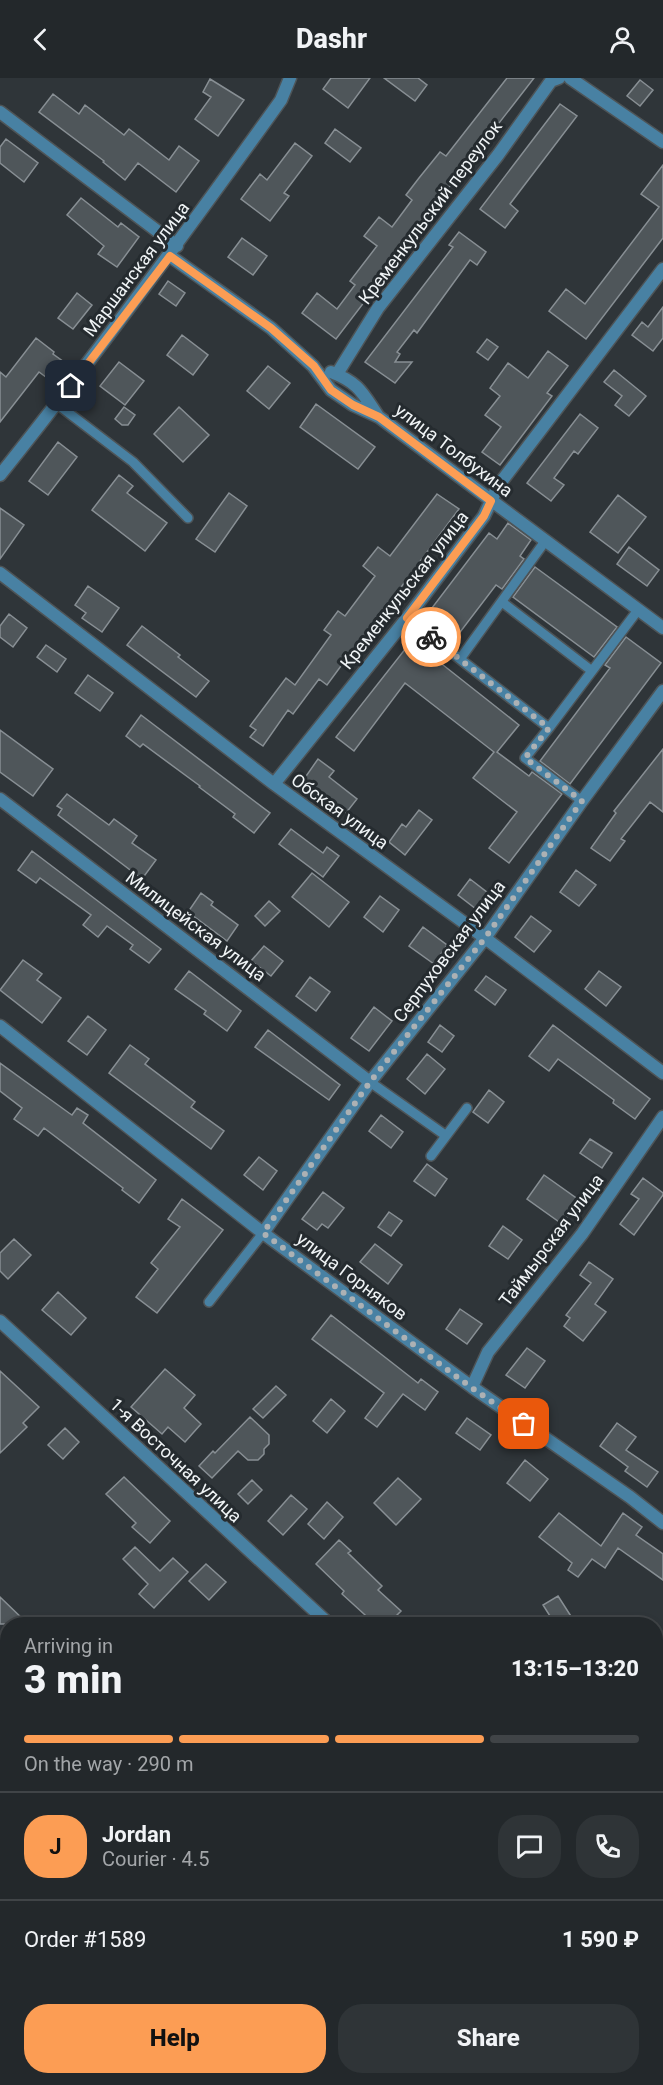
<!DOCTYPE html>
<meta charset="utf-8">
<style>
:root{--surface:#23282b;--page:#2f3437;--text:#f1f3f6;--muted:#a3a6a9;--line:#404447;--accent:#fc9d54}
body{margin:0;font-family:Roboto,sans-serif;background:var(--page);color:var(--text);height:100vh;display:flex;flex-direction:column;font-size:22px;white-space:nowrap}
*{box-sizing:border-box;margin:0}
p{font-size:20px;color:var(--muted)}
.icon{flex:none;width:33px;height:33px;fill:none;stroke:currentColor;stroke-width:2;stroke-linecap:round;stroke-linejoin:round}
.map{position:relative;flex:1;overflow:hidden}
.side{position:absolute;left:0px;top:1539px;width:663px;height:468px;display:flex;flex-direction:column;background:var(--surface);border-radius:24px 24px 0 0;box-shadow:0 3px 9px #0003,0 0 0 2px var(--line)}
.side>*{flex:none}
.pin{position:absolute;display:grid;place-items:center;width:51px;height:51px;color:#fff;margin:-26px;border-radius:12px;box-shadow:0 3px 9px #0006}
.courier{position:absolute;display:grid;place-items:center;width:60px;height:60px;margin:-30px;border:4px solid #fc9d54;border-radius:50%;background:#fff;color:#222;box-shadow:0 2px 8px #0007}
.summary em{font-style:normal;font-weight:800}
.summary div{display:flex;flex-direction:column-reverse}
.summary{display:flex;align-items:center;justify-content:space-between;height:102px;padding:0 24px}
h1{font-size:39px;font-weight:800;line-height:45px}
.bar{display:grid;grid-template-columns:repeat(4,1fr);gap:9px 6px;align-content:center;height:72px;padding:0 24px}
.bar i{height:8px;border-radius:4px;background:var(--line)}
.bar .current{background:var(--accent)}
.bar p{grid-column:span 4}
.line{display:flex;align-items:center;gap:15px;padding:0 24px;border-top:2px solid var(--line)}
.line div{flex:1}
.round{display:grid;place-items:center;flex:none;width:63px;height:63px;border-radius:24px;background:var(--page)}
.action{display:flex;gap:12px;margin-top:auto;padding:12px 24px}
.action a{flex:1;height:69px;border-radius:24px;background:var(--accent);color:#111;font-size:24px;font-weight:800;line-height:69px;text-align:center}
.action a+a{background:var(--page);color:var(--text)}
header{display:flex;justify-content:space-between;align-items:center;height:78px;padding:0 24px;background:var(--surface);font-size:27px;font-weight:800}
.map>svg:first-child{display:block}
</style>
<header><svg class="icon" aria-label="back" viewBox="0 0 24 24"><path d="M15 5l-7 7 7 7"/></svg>Dashr<svg class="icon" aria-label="person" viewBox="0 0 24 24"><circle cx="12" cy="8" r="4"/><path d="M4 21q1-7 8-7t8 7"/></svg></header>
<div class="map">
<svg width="663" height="2007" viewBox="0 0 663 2007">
<defs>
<pattern id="forest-firs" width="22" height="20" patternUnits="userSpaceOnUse" patternTransform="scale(1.5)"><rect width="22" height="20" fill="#215470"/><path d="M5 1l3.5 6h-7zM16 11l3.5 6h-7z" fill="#426d85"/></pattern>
<pattern id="park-crowns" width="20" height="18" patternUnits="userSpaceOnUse" patternTransform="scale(1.5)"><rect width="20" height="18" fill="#215470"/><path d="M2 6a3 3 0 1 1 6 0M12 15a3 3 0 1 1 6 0" fill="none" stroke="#426d85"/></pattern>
</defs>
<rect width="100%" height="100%" fill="#2f3539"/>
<!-- built -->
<path fill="#354149" d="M7 1867 8 2000H206L212 2007H0V1870Z
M248 2000H452L446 2007H252Z
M487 2000H499L509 2007H482Z"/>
<!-- grass -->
<path fill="#215470" d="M7 1883V1920L0 1923V1885Z"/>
<!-- forest -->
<path fill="url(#forest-firs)" d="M663 1768V1863L656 1858V1769Z"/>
<!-- park -->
<path fill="url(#park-crowns)" d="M656 1948 663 1954V2006L654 2000H656Z"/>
<!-- building -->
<path fill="#4f565a" stroke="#888f94" stroke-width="1.5" d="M331 0H370L348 30 323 11Z
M384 0H418L427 7 415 23Z
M507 0H534L415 153 417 155 336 261 302 235 317 215 337 231 355 207 350 203 377 168 364 158 379 139 392 149 412 122 406 117 419 100 440 74 446 78Z
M210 1 244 22 218 58 195 41 211 19 203 14Z
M640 2 653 12 640 28 627 18Z
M53 16 79 36 85 27 124 57 129 51 169 82 179 68 199 83 176 114 138 85 125 102 103 84 104 83 39 34Z
M560 26 577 38 510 126 518 133 505 150 480 131Z
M335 51 361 70 350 84 325 65Z
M6 61 38 85 24 104 0 85V69Z
M295 65 312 78 284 115 289 118 270 143 241 121 260 96 267 102Z
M663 87V160L586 261 549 233 566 211 585 226 659 129 641 116Z
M81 120 118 149 121 145 139 159 117 189 98 176 104 168 67 137Z
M459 154 486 174 477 187 470 182 417 255 414 252 397 274 400 276 395 284H412L395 305 365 284 453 169 449 167Z
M242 160 267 178 253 197 228 179Z
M168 203 185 215 176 228 159 216Z
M77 215 92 227 73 251 58 240Z
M663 229V260L653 273 632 257 642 244 648 249Z
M182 257 208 277 193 297 167 277Z
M36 260 54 274 53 276 71 289 58 308 39 294 0 344V294L6 299Z
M487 261 498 269 488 282 477 274Z
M548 273 568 288 547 315 552 318 500 387 482 374 501 349 485 337 500 318 490 310 508 285 528 300Z
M119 284 144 303 125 327 100 308Z
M268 288 290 305 269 331 247 313Z
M614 292 646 318 629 338 615 327 622 318 604 304Z
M316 326 375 369 358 391 300 349Z
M124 329 135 337 128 347H122L115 341Z
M179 329 209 357 183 384 154 356Z
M580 336 598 350 578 376 574 373 554 400 564 407 551 423 527 405Z
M58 364 77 379 48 417 29 403Z
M119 397 133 408 127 415 167 445 145 473 92 432Z
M229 415 247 428 215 474 196 461Z
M437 416 459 431 353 574 352 573 327 607 319 601 293 636 288 632 263 668 250 659 256 652 250 648 286 600 295 607 331 557 324 552 338 533 345 538 375 498 363 488 378 469 390 478Z
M618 417 646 439 618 475 590 454Z
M0 430 24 447 0 481Z
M508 445 531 462 520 478 524 481 502 511 496 507 451 566 422 543 489 455 497 461Z
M629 469 659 492 647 508 617 486Z
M535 489 617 549 594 579 513 519Z
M88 508 119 530 102 554 82 540 86 535 75 527Z
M9 536 27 550 13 569 0 559V548Z
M142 548 180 577 178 579 209 603 196 619 127 567Z
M417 556 443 577 438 583 519 647 497 674 529 698 532 694 562 716 509 785 489 770 517 734 473 700 494 674 405 605 354 673 336 659Z
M626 559 661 585 570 706 540 683 610 590 605 587Z
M46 567 66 581 57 594 37 579Z
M88 597 113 615 100 633 75 615Z
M141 637 270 735 254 755 233 739 235 736 199 709 200 708 143 666 140 669 126 658Z
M0 652 53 691 33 718 0 694Z
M663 671V734L650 724 621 761 625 763 610 783 591 770 616 735 614 733Z
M318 681 334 693 329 699 357 721 346 735 304 701Z
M67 716 109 747 114 741 137 758 132 765 156 782 142 801 58 737 62 731 57 728Z
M419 732 432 742 405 777 389 764 402 746 406 749Z
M291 751 323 775 327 769 339 778 323 799 279 766Z
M32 773 161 871 149 885 130 871 133 867 107 848 98 859 83 847 91 837 40 800 36 805 18 792Z
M576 792 596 807 579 828 560 814Z
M312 795 349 824 329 849 292 819Z
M470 801 488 815 476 831 458 817Z
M201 815 213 824 211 827 238 847 227 863 188 834Z
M380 818 399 832 383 854 364 839Z
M269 823 280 833 265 848 255 838Z
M531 838 551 853 534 874 515 859Z
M423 849 447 867 434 886 409 868Z
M264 868 283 883 271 898 251 883Z
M23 882 42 896 37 902 61 920 42 945 0 912Z
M189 893 241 933 227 953 204 936 206 933 175 911Z
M599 893 621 909 606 928 585 911Z
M486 898 506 912 495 927 475 912Z
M310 899 330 914 316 933 296 918Z
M374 929 392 943 369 973 351 960Z
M88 938 106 952 87 977 68 963Z
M440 947 454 958 442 974 428 964Z
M553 947 650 1021 635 1041 613 1025 614 1022 558 981 549 993 529 978Z
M268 952 340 1007 329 1022 255 969Z
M130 967 149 981 145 986 195 1024 191 1029 224 1053 211 1071 109 995Z
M427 976 445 991 425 1016 407 1001Z
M0 985 69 1035 72 1037 77 1030 88 1037 83 1045 156 1102 139 1125 122 1112 123 1110 44 1050 38 1058 14 1041 22 1030 0 1013Z
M489 1012 504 1024 488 1045 473 1034Z
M381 1037 403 1054 391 1070 369 1053Z
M590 1061 612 1075 602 1090 580 1075Z
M259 1079 277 1093 263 1112 244 1097Z
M427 1086 447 1101 435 1118 414 1103Z
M544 1097 579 1122 562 1146 527 1121Z
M643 1100 663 1115V1117L634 1157 620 1146 639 1121 631 1116Z
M323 1114 344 1130 328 1150 322 1146 317 1152 302 1141Z
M182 1121 223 1152 157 1235 136 1219 158 1191 151 1185 180 1149 168 1141Z
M389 1134 402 1143 391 1158 378 1149Z
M503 1148 522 1162 508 1181 489 1168Z
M14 1161 31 1177 8 1201 0 1193V1175Z
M375 1166 402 1187 388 1206 360 1184Z
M589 1184 613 1201 595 1226 606 1234 583 1263 564 1248 570 1240 566 1237 591 1205 580 1197Z
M58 1214 86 1240 71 1257 42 1232Z
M460 1231 482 1246 467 1266 446 1251Z
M331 1237 418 1305 421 1301 438 1314 425 1332 403 1316 377 1349 365 1340 384 1315 312 1261Z
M527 1270 545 1283 525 1310 506 1297Z
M165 1291 195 1317 184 1330 201 1346 185 1364 168 1349 162 1356 131 1329Z
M0 1293 39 1329 23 1345 27 1349 0 1375Z
M276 1308 286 1317 263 1340 253 1331Z
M331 1321 345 1333 327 1355 313 1343Z
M250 1339 269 1357V1366L264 1371V1376L258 1382H248L238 1373 212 1400 199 1388 213 1373 215 1375Z
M467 1340 491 1357 480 1372 456 1355Z
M617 1345 636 1359 626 1372 658 1394 647 1409 625 1393 628 1389 600 1368Z
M65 1350 79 1364 63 1381 48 1367Z
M525 1382 548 1401 530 1423 507 1405Z
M124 1399 170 1443 150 1465 132 1449 136 1445 106 1416Z
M398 1400 421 1421 396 1447 374 1425Z
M252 1402 262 1412 248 1426 238 1416Z
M291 1417 307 1431 283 1457 268 1443Z
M327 1424 343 1439 324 1461 308 1446Z
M559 1435 601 1468 623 1435 642 1449 636 1457 663 1476V1502L618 1470 605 1490 592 1481 578 1499 568 1492 572 1485 539 1459Z
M339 1462 351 1473 348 1475 382 1508 378 1512 401 1533 388 1546H375L342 1516 344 1513 316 1486Z
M135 1469 160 1493 173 1480 188 1494 154 1530 139 1516 148 1506 123 1481Z
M206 1486 226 1504 209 1522 189 1503Z
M558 1518 576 1546H555L543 1527Z
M0 1519 28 1546H0Z"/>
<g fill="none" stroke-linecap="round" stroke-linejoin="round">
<!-- lane casing -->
<g stroke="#4e5457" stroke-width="12">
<path id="lane" d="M57 326 133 384 188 440
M502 524 592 593
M407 540 549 650 638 532
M460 581 546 462
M549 650 525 680 582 723
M370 1004 445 1057
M431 1078 467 1030
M209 1224 263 1155
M656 1703 663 1702
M48 2000 51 2007
M208 2000 215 2007
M297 2000 305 2007
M394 2000 403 2007
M632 2000 642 2007
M175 2007 186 2000"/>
</g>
<!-- street casing -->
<g stroke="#4e5457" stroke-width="15">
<path id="street" d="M570 0 663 64
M0 34 177 168
M170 178 271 250 313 288 331 312 353 327 379 339 663 550
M331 294C359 305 362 314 378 338
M337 296 378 230 498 77 551 3 559 0
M0 397C98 275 190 149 281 22L290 0
M0 495 274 706 485 860 663 995
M274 706 407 540 484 438 498 408 663 191
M0 721 370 1004
M0 948 263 1155 472 1309 630 1419 663 1445
M263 1155 370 1004 485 860 582 723 663 613
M0 1243 329 1546
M472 1309 488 1274 582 1156 663 1039
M0 1577 8 1585
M656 1878 663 1884"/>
</g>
<!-- secondary casing -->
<g stroke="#4e5457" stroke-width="15">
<path id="secondary" d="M656 1608 663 1606
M0 1834 8 1831"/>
</g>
<!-- path -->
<path stroke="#93989b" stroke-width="3" stroke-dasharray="3 4.5" stroke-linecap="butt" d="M656 1588 663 1585
M656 1630 663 1627
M656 1760 663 1759
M0 1814 8 1811
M0 1861 8 1859
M0 1932 8 1930
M464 2007 469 2000"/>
<!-- lane -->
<use href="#lane" stroke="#4881a3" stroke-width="9"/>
<!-- street -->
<use href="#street" stroke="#4881a3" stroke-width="12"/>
<!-- secondary -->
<use href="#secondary" stroke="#4bace2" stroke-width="12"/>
</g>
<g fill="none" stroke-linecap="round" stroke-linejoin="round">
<!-- done -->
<path stroke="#acb1b4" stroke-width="6" stroke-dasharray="0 10.8" d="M431 559 549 650 525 680 582 723 485 860 370 1004 263 1155 472 1310 524 1346"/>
<!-- route -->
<path stroke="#fc9d54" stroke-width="8" d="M71 308 170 178 271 250 314 288 331 312 353 327 379 339 491 423 484 438 407 540 431 559"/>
</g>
<g text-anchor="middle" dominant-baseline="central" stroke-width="6" stroke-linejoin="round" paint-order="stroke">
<!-- street labels -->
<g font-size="18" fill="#f0f4f6" stroke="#252b2f">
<text transform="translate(430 134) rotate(-53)">Кременкульский переулок</text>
<text transform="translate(136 191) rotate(-53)">Маршанская улица</text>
<text transform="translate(454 372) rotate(37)">улица Толбухина</text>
<text transform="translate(404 512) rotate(-52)">Кременкульская улица</text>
<text transform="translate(340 733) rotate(36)">Обская улица</text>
<text transform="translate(196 848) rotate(37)">Милицейская улица</text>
<text transform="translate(449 873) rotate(-53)">Серпуховская улица</text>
<text transform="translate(551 1162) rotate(-53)">Таймырская улица</text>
<text transform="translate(352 1198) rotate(37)">улица Горняков</text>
<text transform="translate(176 1382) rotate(43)">1-я Восточная улица</text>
</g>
</g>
</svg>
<div class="pin" style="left:524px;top:1346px;background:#ea580c"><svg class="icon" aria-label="bag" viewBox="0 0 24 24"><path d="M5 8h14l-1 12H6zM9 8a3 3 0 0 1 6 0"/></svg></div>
<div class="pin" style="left:71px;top:308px;background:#1f2937"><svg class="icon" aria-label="home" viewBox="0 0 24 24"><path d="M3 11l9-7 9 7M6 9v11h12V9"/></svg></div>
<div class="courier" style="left:431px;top:559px"><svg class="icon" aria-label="bike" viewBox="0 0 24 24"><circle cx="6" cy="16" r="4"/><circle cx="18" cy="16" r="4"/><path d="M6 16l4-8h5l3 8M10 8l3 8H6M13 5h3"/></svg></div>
<section class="side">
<div class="summary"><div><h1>3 min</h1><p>Arriving in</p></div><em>13:15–13:20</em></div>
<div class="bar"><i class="current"></i><i class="current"></i><i class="current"></i><i></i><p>On the way · 290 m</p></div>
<div class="line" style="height:108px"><b class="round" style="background:var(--accent);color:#111">J</b><div><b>Jordan</b><p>Courier · 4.5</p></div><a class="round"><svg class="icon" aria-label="chat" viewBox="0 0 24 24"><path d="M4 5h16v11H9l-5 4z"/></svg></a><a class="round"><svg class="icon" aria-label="phone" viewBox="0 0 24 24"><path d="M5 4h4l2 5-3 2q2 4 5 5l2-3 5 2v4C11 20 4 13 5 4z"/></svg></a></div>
<div class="line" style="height:78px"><div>Order #1589</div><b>1 590 ₽</b></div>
<div class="action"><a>Help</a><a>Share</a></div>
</section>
</div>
